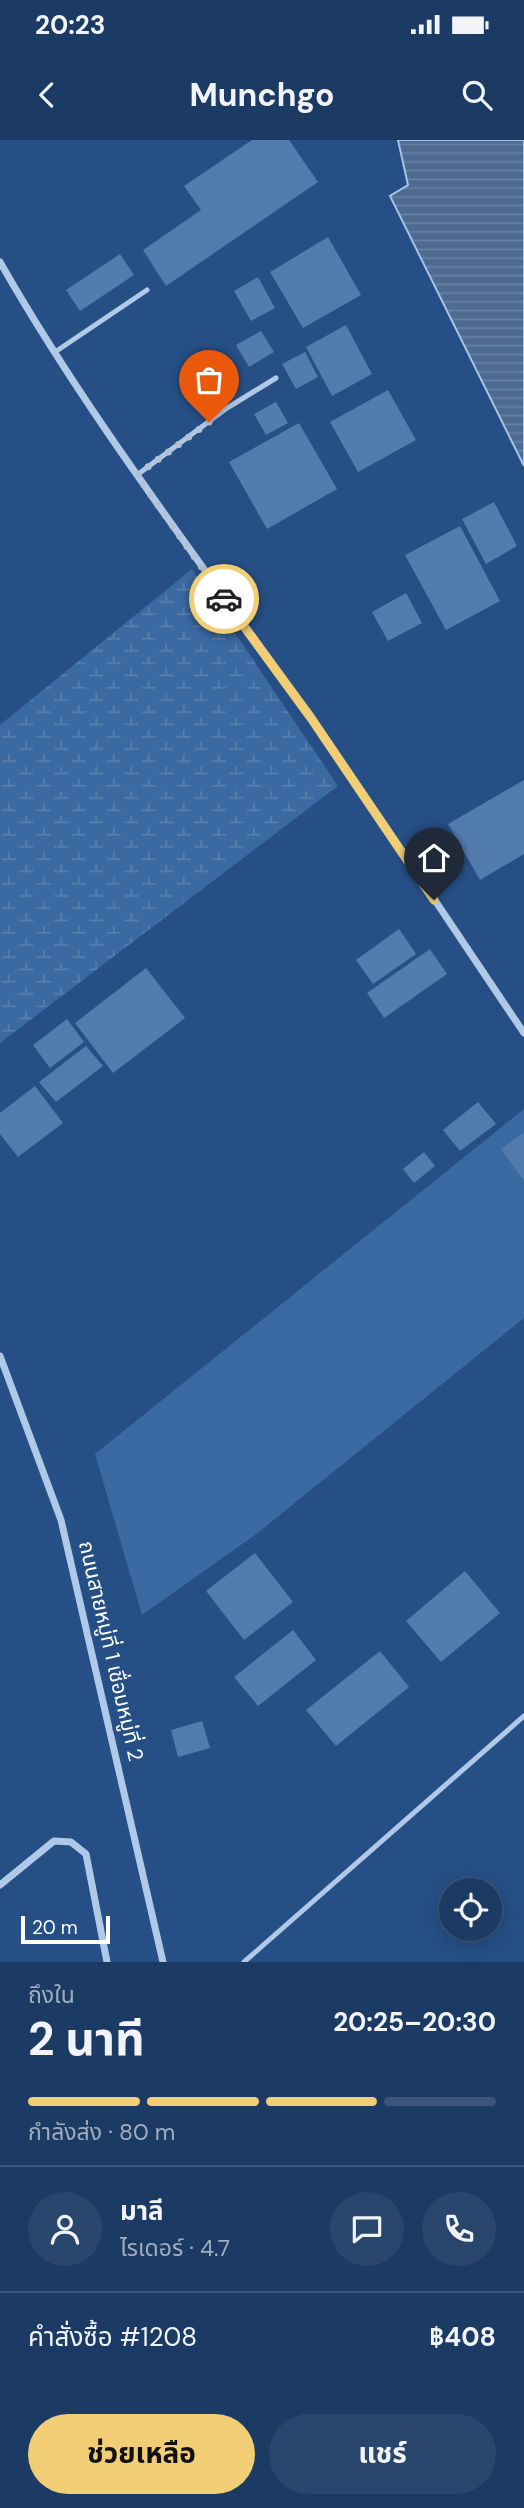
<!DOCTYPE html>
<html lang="th">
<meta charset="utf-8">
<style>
:root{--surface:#1c3b64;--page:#29466d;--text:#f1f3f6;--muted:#a0adbf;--line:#3a5578;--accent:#f1cd75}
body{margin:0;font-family:"DM Sans","Noto Sans Thai",sans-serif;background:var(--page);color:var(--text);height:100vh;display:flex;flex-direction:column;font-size:26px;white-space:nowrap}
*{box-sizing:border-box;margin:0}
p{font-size:23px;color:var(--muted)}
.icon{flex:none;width:38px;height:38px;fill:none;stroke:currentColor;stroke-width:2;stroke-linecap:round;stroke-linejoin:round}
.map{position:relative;height:1822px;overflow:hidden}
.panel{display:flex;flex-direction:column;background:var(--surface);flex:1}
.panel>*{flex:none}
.buttons{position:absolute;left:439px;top:1738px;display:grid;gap:14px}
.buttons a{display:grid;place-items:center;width:63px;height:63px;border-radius:50%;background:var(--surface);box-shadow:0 4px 18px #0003,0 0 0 2px var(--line);font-size:35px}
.scale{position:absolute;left:21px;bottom:18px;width:89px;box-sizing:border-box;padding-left:7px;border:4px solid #fff;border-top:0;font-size:19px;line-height:24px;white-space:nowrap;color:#fff;-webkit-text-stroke:5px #264f85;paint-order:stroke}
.pin{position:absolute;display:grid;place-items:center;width:60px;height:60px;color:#fff;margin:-72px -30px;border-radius:50% 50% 50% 0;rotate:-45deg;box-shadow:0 0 7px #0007}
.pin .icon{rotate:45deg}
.courier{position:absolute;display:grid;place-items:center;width:70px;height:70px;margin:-35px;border:5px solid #f1cd75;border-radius:50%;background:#fff;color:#222;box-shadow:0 2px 9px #0007}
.headline em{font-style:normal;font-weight:700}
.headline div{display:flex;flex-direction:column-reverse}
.headline{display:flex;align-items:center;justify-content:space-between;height:119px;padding:0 28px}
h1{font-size:46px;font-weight:700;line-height:52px}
.bar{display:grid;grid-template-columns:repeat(4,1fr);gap:10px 7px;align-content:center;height:84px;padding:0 28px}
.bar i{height:9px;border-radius:5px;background:var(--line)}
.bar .active{background:var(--accent)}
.bar p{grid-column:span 4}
.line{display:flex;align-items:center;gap:18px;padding:0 28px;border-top:2px solid var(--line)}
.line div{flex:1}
.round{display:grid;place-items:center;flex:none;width:74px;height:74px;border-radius:37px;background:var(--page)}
.cta{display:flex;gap:14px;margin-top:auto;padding:14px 28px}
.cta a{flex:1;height:80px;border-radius:42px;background:var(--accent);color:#111;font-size:28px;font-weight:700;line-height:80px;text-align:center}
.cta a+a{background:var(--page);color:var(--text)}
.status{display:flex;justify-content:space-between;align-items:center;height:49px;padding:0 35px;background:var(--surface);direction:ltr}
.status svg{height:19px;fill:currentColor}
header{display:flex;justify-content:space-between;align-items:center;height:91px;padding:0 28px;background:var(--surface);font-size:32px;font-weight:700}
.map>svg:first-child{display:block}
</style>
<div class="status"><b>20:23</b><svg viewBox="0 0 49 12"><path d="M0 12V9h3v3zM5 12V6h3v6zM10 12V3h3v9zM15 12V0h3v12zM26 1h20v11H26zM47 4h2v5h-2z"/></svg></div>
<header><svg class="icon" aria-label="back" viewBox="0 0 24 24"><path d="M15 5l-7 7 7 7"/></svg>Munchgo<svg class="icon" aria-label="search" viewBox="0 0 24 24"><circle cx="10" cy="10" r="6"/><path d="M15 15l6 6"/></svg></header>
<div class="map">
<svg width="524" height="1822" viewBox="0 0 524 1822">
<defs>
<pattern id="wetland-marsh" width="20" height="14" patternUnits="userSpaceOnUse" patternTransform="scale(1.75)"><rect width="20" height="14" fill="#3b69a1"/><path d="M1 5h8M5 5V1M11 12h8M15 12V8" fill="none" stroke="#5880af"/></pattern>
<pattern id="water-rules" width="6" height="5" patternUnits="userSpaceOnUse" patternTransform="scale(1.75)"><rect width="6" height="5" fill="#4d6a90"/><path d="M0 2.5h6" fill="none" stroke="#6880a1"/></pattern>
</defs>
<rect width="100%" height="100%" fill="#264f85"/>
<!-- grass -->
<path fill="#3b69a1" d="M524 969V1178L255 1395 142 1475 95 1314Z"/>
<!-- wetland -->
<path fill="url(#wetland-marsh)" d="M192 429 338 646 0 903V585Z"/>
<!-- water -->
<path fill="url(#water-rules)" stroke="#a4c4e8" stroke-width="2" d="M398 0H524V326L390 56 408 45Z"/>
<!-- building -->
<path fill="#527bae" d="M252 0H289L318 42 166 146 143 110 201 70 184 46Z
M328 97 361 155 303 188 270 132Z
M120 114 134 135 80 171 66 150Z
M258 137 275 168 251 181 234 151Z
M346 185 372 234 332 256 306 207Z
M261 191 274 212 249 227 236 205Z
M305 212 318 237 296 249 282 224Z
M388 250 416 300 358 332 330 282Z
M276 262 288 283 266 295 254 274Z
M299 283 337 349 267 389 229 322Z
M494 362 517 406 486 424 462 379Z
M460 386 500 461 446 490 405 415Z
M406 453 422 483 388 501 372 472Z
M524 640V714L480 740 448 684Z
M399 789 416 814 373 844 356 820Z
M430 809 447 834 384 878 367 853Z
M146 828 185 878 113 933 75 883Z
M67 879 84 902 50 928 33 905Z
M86 906 103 926 56 962 39 942Z
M35 946 63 983 18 1017 0 994V973Z
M478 962 496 984 460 1011 443 990Z
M524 992V1041L501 1009Z
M424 1012 435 1026 414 1043 403 1029Z
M255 1413 293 1462 244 1500 206 1451Z
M465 1431 500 1473 441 1522 406 1481Z
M293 1490 316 1520 258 1566 234 1537Z
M380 1511 409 1547 336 1606 306 1570Z
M202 1581 210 1608 178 1617 171 1590Z"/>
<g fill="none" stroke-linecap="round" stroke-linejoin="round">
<!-- service -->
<path stroke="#b0c9e8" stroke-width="5" d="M55 212 147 150
M137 335 227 268 276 238
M244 1822 524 1576"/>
<!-- minor -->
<path stroke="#b0c9e8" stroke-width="7" d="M0 122C91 282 205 427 310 577 383 681 453 788 524 893
M0 1216 61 1380 163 1822
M0 1745 54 1701 71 1702 86 1714 107 1822"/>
</g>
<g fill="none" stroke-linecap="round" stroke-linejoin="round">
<!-- done -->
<path stroke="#b3c1d4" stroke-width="7" stroke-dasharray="0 12.6" d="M209 282 137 335 224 459"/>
<!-- route -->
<path stroke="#f1cd75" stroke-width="9" d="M224 459 311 578 434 760"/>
</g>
<g text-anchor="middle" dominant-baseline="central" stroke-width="7" stroke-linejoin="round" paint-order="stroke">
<!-- street labels -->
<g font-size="21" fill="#fff" stroke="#264f85">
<text transform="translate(111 1511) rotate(77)">ถนนสายหมู่ที่ 1 เชื่อมหมู่ที่ 2</text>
</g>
</g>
</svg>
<div class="buttons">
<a><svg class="icon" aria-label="locate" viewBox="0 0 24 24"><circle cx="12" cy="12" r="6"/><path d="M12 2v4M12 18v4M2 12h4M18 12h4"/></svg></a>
</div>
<div class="scale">20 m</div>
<div class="pin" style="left:209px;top:282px;background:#ea580c"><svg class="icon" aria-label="bag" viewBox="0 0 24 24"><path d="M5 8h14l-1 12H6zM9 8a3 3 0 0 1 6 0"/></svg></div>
<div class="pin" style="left:434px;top:760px;background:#1f2937"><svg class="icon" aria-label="home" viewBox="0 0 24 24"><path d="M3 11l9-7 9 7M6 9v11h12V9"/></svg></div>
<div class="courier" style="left:224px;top:459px"><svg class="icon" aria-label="car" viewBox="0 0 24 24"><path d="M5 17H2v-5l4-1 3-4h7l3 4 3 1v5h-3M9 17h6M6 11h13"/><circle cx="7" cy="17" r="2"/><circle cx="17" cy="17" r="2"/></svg></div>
</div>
<section class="panel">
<div class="headline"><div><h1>2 นาที</h1><p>ถึงใน</p></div><em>20:25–20:30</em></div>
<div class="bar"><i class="active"></i><i class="active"></i><i class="active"></i><i></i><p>กำลังส่ง · 80 m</p></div>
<div class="line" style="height:126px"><a class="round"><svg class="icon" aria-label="person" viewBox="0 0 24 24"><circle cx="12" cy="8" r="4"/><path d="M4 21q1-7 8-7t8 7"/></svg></a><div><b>มาลี</b><p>ไรเดอร์ · 4.7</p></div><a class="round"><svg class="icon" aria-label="chat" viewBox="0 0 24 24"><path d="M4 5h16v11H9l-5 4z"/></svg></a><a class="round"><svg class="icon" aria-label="phone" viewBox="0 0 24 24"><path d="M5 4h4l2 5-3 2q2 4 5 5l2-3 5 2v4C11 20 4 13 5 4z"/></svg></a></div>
<div class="line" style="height:91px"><div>คำสั่งซื้อ #1208</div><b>฿408</b></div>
<div class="cta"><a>ช่วยเหลือ</a><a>แชร์</a></div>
</section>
